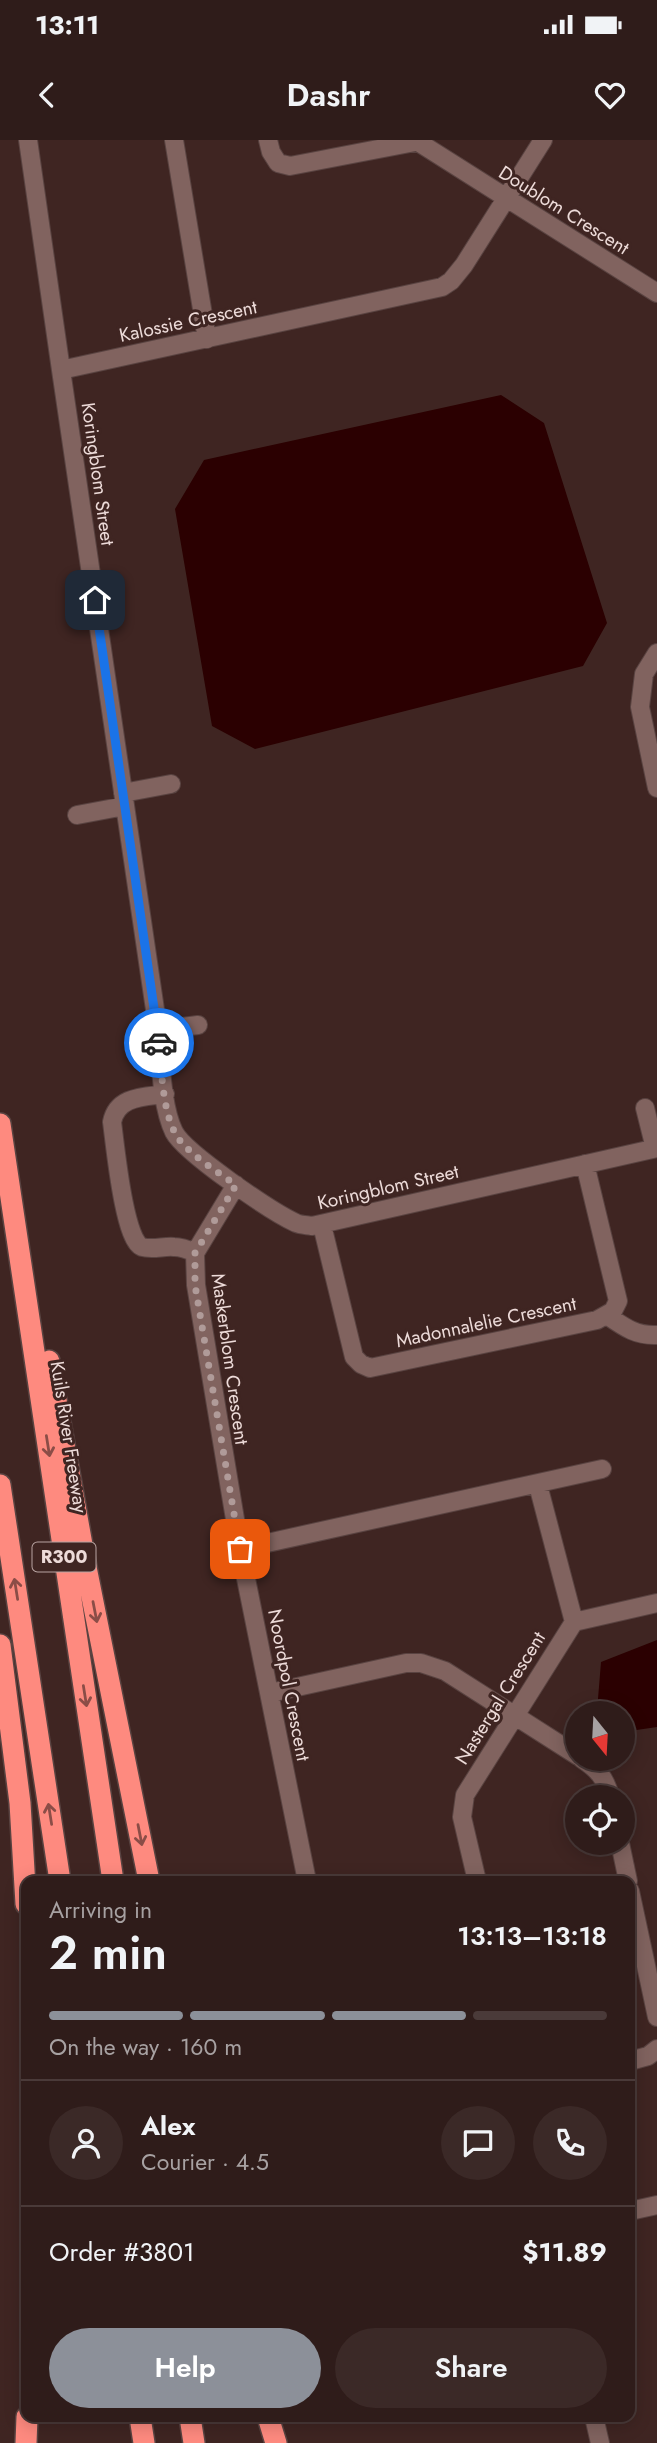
<!DOCTYPE html>
<meta charset="utf-8">
<style>
:root{--surface:#2f1c1a;--page:#3b2927;--text:#f1f3f6;--muted:#a7a1a2;--line:#4a3a39;--accent:#8c9099}
body{margin:0;font-family:Jost,sans-serif;background:var(--page);color:var(--text);height:100vh;display:flex;flex-direction:column;font-size:26px;white-space:nowrap}
*{box-sizing:border-box;margin:0}
p{font-size:23px;color:var(--muted)}
.icon{flex:none;width:38px;height:38px;fill:none;stroke:currentColor;stroke-width:2;stroke-linecap:round;stroke-linejoin:round}
.map{position:relative;flex:1;overflow:hidden}
.panel{position:absolute;left:21px;top:1736px;width:614px;height:546px;display:flex;flex-direction:column;background:var(--surface);border-radius:14px;box-shadow:0 4px 18px #0003,0 0 0 2px var(--line)}
.panel>*{flex:none}
.needle{width:46px;rotate:162deg}
.buttons{position:absolute;left:565px;top:1561px;display:grid;gap:14px}
.buttons a{display:grid;place-items:center;width:70px;height:70px;border-radius:50%;background:var(--surface);box-shadow:0 4px 18px #0003,0 0 0 2px var(--line);font-size:35px}
.pin{position:absolute;display:grid;place-items:center;width:60px;height:60px;color:#fff;margin:-30px;border-radius:14px;box-shadow:0 4px 10px #0006}
.courier{position:absolute;display:grid;place-items:center;width:70px;height:70px;margin:-35px;border:5px solid #1a73e8;border-radius:50%;background:#fff;color:#222;box-shadow:0 2px 9px #0007}
.overview em{font-style:normal;font-weight:600}
.overview div{display:flex;flex-direction:column-reverse}
.overview{display:flex;align-items:center;justify-content:space-between;height:119px;padding:0 28px}
h1{font-size:46px;font-weight:600;line-height:52px}
.bar{display:grid;grid-template-columns:repeat(4,1fr);gap:10px 7px;align-content:center;height:84px;padding:0 28px}
.bar i{height:9px;border-radius:5px;background:var(--line)}
.bar .on{background:var(--accent)}
.bar p{grid-column:span 4}
.line{display:flex;align-items:center;gap:18px;padding:0 28px;border-top:2px solid var(--line)}
.line div{flex:1}
.round{display:grid;place-items:center;flex:none;width:74px;height:74px;border-radius:37px;background:var(--page)}
.primary-button{display:flex;gap:14px;margin-top:auto;padding:14px 28px}
.primary-button a{flex:1;height:80px;border-radius:42px;background:var(--accent);color:#fff;font-size:28px;font-weight:600;line-height:80px;text-align:center}
.primary-button a+a{background:var(--page);color:var(--text)}
.status{display:flex;justify-content:space-between;align-items:center;height:49px;padding:0 35px;background:var(--surface);direction:ltr}
.status svg{height:19px;fill:currentColor}
header{display:flex;justify-content:space-between;align-items:center;height:91px;padding:0 28px;background:var(--surface);font-size:32px;font-weight:600}
.map>svg:first-child{display:block}
</style>
<div class="status"><b>13:11</b><svg viewBox="0 0 49 12"><path d="M0 12V9h3v3zM5 12V6h3v6zM10 12V3h3v9zM15 12V0h3v12zM26 1h20v11H26zM47 4h2v5h-2z"/></svg></div>
<header><svg class="icon" aria-label="back" viewBox="0 0 24 24"><path d="M15 5l-7 7 7 7"/></svg>Dashr<svg class="icon" aria-label="heart" viewBox="0 0 24 24"><path d="M12 20l-8-8c-3-5 5-10 8-4 3-6 11-1 8 4z"/></svg></header>
<div class="map">
<svg width="657" height="2303" viewBox="0 0 657 2303">
<rect width="100%" height="100%" fill="#3f2522"/>
<!-- water -->
<path fill="#2b0001" d="M501 255 544 283 607 483 583 526 255 609 212 586 175 369 204 320Z
M657 1500V1587L623 1592V1573H598L597 1571 601 1522Z"/>
<g fill="none" stroke-linecap="round" stroke-linejoin="round">
<!-- minor casing -->
<g stroke="#594341" stroke-width="20">
<path id="minor" d="M28 0 61 230 442 147 451 141 464 125 543 0
M174 0 207 199
M268 0 271 12 278 23 290 26 415 2
M415 0 657 153
M61 230 158 890C161 921 161 965 174 992 185 1013 272 1072 296 1083 301 1085 306 1085 312 1086L657 1008
M657 513 644 534 640 567 657 648
M123 653 171 644
M77 675 125 666
M158 890 198 885
M165 954C144 957 117 956 112 982 115 1003 124 1101 142 1107 152 1110 164 1106 174 1107 182 1107 189 1110 195 1113
M645 968 655 1008
M236 1045 195 1113 196 1145 240 1409 307 1741
M322 1085 354 1217 361 1224 370 1228 597 1180 613 1171 618 1161 585 1024
M608 1176C624 1187 636 1196 657 1195
M538 1345 574 1482
M240 1409 602 1329
M270 1553 406 1523H421L445 1531 578 1616
M582 1619C597 1629 606 1638 610 1657
M620 1703 628 1741
M477 1741 462 1677 465 1655 574 1482 657 1463
M630 1751 657 1877
M630 1921 648 1916 657 1909
M630 2071 657 2065
M594 2277 600 2303"/>
</g>
<!-- motorway casing -->
<g stroke="#594341" stroke-width="24">
<path id="motorway" d="M0 984 113 1741
M49 1221 86 1427 149 1741
M0 1345 60 1741
M0 1505 20 1663 26 1764
M140 2277 144 2303
M190 2277 194 2303
M268 2277 276 2303
M26 2303 27 2277"/>
</g>
<!-- minor -->
<use href="#minor" stroke="#81635f" stroke-width="18"/>
<!-- motorway -->
<use href="#motorway" stroke="#fe8a7f" stroke-width="21"/>
</g>
<!-- one-way arrows -->
<defs><path id="oneway-shaft" d="M-6 0H5M1.5-3L5.5 0L1.5 3" fill="none" stroke-width="1.6" stroke-linecap="round" stroke-linejoin="round" transform="scale(1.75)"/></defs>
<g stroke="#8b4d47">
<use href="#oneway-shaft" transform="translate(48 1306) rotate(81)"/>
<use href="#oneway-shaft" transform="translate(16 1449) rotate(-99)"/>
<use href="#oneway-shaft" transform="translate(95 1472) rotate(79)"/>
<use href="#oneway-shaft" transform="translate(85 1556) rotate(81)"/>
<use href="#oneway-shaft" transform="translate(50 1674) rotate(-99)"/>
<use href="#oneway-shaft" transform="translate(140 1695) rotate(79)"/>
</g>
<g fill="none" stroke-linecap="round" stroke-linejoin="round">
<!-- done -->
<path stroke="#b09b99" stroke-width="7" stroke-dasharray="0 12.6" d="M159 903C162 931 162 983 183 1004 198 1020 218 1032 236 1045L195 1113V1145L240 1409"/>
<!-- route -->
<path stroke="#1a73e8" stroke-width="9" d="M95 460 159 903"/>
</g>
<g text-anchor="middle" dominant-baseline="central" stroke-width="6" stroke-linejoin="round" paint-order="stroke">
<!-- shield labels -->
<rect fill="#3f2522" stroke="#b9a4a2" stroke-width="2" x="32.5" y="1402.5" width="63" height="29" rx="5"/>
<g font-size="18" font-weight="bold" fill="#eddbd9">
<text x="64" y="1417">R300</text>
</g>
<!-- street labels -->
<g font-size="19" fill="#eddbd9" stroke="#3f2522">
<text transform="translate(564 70) rotate(32)">Doublom Crescent</text>
<text transform="translate(188 181) rotate(-12)">Kalossie Crescent</text>
<text transform="translate(98 334) rotate(82)">Koringblom Street</text>
<text transform="translate(388 1047) rotate(-13)">Koringblom Street</text>
<text transform="translate(486 1182) rotate(-12)">Madonnalelie Crescent</text>
<text transform="translate(230 1219) rotate(82)">Maskerblom Crescent</text>
<text transform="translate(69 1297) rotate(81)">Kuils River Freeway</text>
<text transform="translate(289 1545) rotate(79)">Noordpol Crescent</text>
<text transform="translate(500 1558) rotate(-58)">Nastergal Crescent</text>
</g>
</g>
</svg>
<div class="buttons">
<a><svg class="needle" viewBox="-14 -14 28 28"><path d="M0-13l5 13h-10z" fill="#e53935"/><path d="M0 13l5-13h-10z" fill="#a7a1a2"/></svg></a>
<a><svg class="icon" aria-label="locate" viewBox="0 0 24 24"><circle cx="12" cy="12" r="6"/><path d="M12 2v4M12 18v4M2 12h4M18 12h4"/></svg></a>
</div>
<div class="pin" style="left:240px;top:1409px;background:#ea580c"><svg class="icon" aria-label="bag" viewBox="0 0 24 24"><path d="M5 8h14l-1 12H6zM9 8a3 3 0 0 1 6 0"/></svg></div>
<div class="pin" style="left:95px;top:460px;background:#1f2937"><svg class="icon" aria-label="home" viewBox="0 0 24 24"><path d="M3 11l9-7 9 7M6 9v11h12V9"/></svg></div>
<div class="courier" style="left:159px;top:903px"><svg class="icon" aria-label="car" viewBox="0 0 24 24"><path d="M5 17H2v-5l4-1 3-4h7l3 4 3 1v5h-3M9 17h6M6 11h13"/><circle cx="7" cy="17" r="2"/><circle cx="17" cy="17" r="2"/></svg></div>
<section class="panel">
<div class="overview"><div><h1>2 min</h1><p>Arriving in</p></div><em>13:13–13:18</em></div>
<div class="bar"><i class="on"></i><i class="on"></i><i class="on"></i><i></i><p>On the way · 160 m</p></div>
<div class="line" style="height:126px"><a class="round"><svg class="icon" aria-label="person" viewBox="0 0 24 24"><circle cx="12" cy="8" r="4"/><path d="M4 21q1-7 8-7t8 7"/></svg></a><div><b>Alex</b><p>Courier · 4.5</p></div><a class="round"><svg class="icon" aria-label="chat" viewBox="0 0 24 24"><path d="M4 5h16v11H9l-5 4z"/></svg></a><a class="round"><svg class="icon" aria-label="phone" viewBox="0 0 24 24"><path d="M5 4h4l2 5-3 2q2 4 5 5l2-3 5 2v4C11 20 4 13 5 4z"/></svg></a></div>
<div class="line" style="height:91px"><div>Order #3801</div><b>$11.89</b></div>
<div class="primary-button"><a>Help</a><a>Share</a></div>
</section>
</div>
